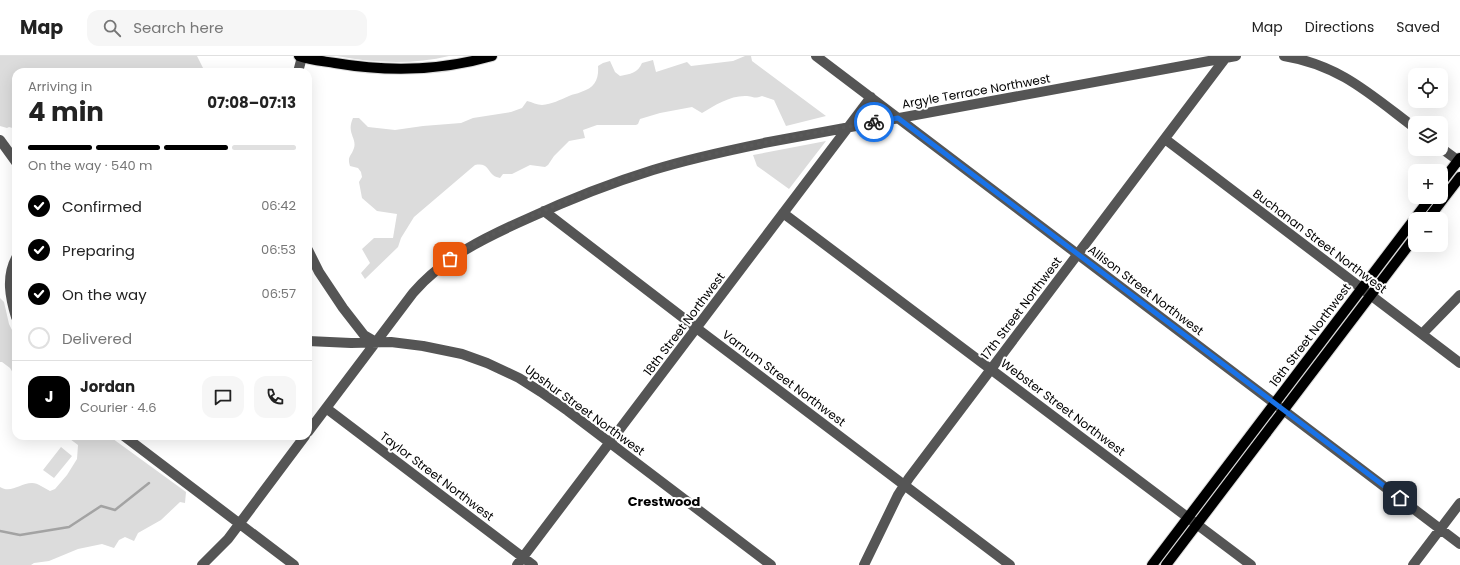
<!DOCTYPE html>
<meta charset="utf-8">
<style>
:root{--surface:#fff;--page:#f6f6f6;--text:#222;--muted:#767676;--line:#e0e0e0;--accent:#000}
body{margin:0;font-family:Poppins,sans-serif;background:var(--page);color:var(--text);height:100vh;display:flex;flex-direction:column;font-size:15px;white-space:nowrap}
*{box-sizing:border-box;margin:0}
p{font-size:13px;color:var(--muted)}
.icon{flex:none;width:22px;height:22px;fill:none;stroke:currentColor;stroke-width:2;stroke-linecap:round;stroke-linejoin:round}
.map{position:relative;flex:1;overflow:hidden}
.panel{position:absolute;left:12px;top:12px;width:300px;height:372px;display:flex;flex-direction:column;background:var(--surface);border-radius:12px;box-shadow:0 4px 16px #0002}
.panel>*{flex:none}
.buttons{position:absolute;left:1408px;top:12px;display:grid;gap:8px}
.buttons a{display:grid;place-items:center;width:40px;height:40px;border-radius:8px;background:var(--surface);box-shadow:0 4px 16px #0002;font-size:20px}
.pin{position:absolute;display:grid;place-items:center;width:34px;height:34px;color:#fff;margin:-17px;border-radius:8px;box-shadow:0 2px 6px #0006}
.courier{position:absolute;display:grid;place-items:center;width:40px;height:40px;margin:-20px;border:3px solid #1a73e8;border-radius:50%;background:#fff;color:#222;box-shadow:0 1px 5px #0007}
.head em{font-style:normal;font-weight:700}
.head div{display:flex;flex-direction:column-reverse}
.head{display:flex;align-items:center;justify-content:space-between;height:68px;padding:0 16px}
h1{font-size:26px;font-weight:700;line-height:30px}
.bar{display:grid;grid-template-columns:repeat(4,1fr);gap:6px 4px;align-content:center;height:48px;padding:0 16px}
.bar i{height:5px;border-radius:3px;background:var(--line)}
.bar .active{background:var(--accent)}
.bar p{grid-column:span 4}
.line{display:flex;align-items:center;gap:10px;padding:0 16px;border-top:1px solid var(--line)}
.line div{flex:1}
.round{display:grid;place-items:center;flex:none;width:42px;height:42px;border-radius:12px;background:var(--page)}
ol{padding:0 16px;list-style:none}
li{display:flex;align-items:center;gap:12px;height:44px}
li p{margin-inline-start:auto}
li .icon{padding:4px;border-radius:50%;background:var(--accent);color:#fff;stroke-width:4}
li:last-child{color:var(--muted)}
li i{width:22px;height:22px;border:2px solid var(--line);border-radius:50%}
header{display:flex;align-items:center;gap:24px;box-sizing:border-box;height:56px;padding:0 20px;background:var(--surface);border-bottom:1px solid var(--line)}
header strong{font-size:19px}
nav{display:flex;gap:22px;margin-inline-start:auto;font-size:14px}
.search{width:280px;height:36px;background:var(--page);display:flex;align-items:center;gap:10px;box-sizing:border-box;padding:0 14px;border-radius:12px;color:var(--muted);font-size:15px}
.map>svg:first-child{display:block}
</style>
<header>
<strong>Map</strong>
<div class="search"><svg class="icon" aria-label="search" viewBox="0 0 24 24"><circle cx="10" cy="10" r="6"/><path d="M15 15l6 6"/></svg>Search here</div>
<nav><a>Map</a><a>Directions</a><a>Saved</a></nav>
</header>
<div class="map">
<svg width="1460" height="509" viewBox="0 0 1460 509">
<rect width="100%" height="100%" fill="#fff"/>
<!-- green -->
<path fill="#dcdcdc" d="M0 0H197L205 16H16V73L9 71 7 72 0 70Z
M337 0H449C413 9 373 7 337 0Z
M745 0H751L752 5 826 60 786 70 774 44 762 40C754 43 755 41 747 40 731 39 715 49 702 57L692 51 660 57 640 63 638 68 636 69H597L583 74 585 82 569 85 554 100 548 109 545 111 530 109 512 118H503L500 122C498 121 495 121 493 119 486 113 488 107 475 109L414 161 401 182 398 191 365 223 361 217 370 207 362 193 374 182H393L397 158 377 155 362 142 359 126 362 121 361 116 358 112 350 110C347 100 351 101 354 92 357 82 346 77 353 62H359L368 71 395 74 423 70 461 67 473 62 511 56 522 52 527 45C532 46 537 49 542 49 552 48 560 44 569 40 573 38 577 38 581 36 595 32 599 23 598 10L603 7 610 5 615 16 620 20C630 18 638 17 642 7L653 4 656 16 687 6 691 10 733 5Z
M826 85 789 133 757 110 753 99Z
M0 242 4 246 9 268 16 282V322L10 312 2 306H0Z
M66 380H109L186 436 185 447 180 446 161 464 138 477 134 485 125 481 119 484 114 492 102 488 78 493 49 505 34 507 31 509H0V431C11 438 20 427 32 427 38 427 44 432 50 435L55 433 67 419 77 403 78 389Z
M61 391 72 400 54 422 43 414Z"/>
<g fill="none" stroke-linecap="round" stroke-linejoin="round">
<!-- stream -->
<path stroke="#a3a3a3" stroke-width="2.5" d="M0 475 20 479 69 471 101 450 115 454 149 427"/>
<!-- major casing -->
<g stroke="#dbdbdb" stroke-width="12">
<path id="major" d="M299 0C310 4 323 5 335 7 388 16 441 15 492 0
M1441 127 1460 102
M1428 163 1460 121
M1152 509 1431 141
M1166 509 1415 181"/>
</g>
<!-- minor -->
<path stroke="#555" stroke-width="10" d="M816 0 1460 488
M1284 0C1340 9 1371 39 1415 72
M298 16 302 1
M1165 83 1460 307
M0 84 16 106
M1441 92 1460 106
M544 155 703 277 1010 509
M783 157 1251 509
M308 194 319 216 343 252 364 279 376 286
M16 202C6 221 10 241 16 261
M1422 278 1460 239
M308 285 351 287 391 286 423 290 462 298 487 307 519 322 541 336 568 355 771 509
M326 352 533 509
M308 376 413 237C444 201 486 181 529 162 570 143 611 127 653 114 691 102 730 94 769 86L1236 0
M124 380 294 509
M202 509 228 483 305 380
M517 509 871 41
M864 509 898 439 909 422 1227 0
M1413 509 1460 447"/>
<!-- major -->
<use href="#major" stroke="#000" stroke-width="10"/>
</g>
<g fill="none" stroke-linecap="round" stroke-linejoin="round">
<!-- done -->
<path stroke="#595959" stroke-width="4" stroke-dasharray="0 7.2" d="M450 203C477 185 507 171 536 158 575 141 614 125 655 113 727 93 801 79 874 66"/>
<!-- route -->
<path stroke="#1a73e8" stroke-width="5" d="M874 66 898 62 1400 442"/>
</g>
<g text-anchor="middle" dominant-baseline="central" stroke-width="4" stroke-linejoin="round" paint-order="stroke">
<!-- street labels -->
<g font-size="12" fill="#000" stroke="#fff">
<text transform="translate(976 35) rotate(-10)">Argyle Terrace Northwest</text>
<text transform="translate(1320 185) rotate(37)">Buchanan Street Northwest</text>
<text transform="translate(1146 234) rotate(37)">Allison Street Northwest</text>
<text transform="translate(1021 252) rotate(-53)">17th Street Northwest</text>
<text transform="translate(684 268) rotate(-53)">18th Street Northwest</text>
<text transform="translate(1310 279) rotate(-53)">16th Street Northwest</text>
<text transform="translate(784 322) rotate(37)">Varnum Street Northwest</text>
<text transform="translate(1063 351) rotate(37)">Webster Street Northwest</text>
<text transform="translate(585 354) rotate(36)">Upshur Street Northwest</text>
<text transform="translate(437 420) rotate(37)">Taylor Street Northwest</text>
</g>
<!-- neighbourhood labels -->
<g font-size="13" font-weight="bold" fill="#000" stroke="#fff">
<text x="664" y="445">Crestwood</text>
</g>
</g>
</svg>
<div class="buttons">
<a><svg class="icon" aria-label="locate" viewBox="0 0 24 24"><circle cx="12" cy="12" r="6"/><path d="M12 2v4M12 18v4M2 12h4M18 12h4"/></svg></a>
<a><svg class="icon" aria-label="layers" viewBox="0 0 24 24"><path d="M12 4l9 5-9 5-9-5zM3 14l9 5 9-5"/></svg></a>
<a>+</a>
<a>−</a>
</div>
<div class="pin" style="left:450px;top:203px;background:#ea580c"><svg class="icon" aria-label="bag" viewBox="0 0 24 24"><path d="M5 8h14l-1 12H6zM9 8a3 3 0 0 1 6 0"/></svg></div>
<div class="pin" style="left:1400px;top:442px;background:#1f2937"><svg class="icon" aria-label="home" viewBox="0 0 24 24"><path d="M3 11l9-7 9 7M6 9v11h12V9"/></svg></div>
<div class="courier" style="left:874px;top:66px"><svg class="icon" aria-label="bike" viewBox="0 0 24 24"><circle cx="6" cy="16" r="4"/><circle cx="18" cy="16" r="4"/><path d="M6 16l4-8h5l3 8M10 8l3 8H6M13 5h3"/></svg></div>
<section class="panel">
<div class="head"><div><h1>4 min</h1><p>Arriving in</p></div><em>07:08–07:13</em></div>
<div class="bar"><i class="active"></i><i class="active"></i><i class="active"></i><i></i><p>On the way · 540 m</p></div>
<ol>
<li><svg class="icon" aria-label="check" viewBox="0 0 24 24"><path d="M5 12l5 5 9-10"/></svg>Confirmed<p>06:42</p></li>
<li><svg class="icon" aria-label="check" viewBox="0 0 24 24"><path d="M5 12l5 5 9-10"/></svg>Preparing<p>06:53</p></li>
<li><svg class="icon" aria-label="check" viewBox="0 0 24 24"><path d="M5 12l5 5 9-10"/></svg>On the way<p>06:57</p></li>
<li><i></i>Delivered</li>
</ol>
<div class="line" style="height:72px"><b class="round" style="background:var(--accent);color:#fff">J</b><div><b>Jordan</b><p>Courier · 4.6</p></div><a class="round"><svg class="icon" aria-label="chat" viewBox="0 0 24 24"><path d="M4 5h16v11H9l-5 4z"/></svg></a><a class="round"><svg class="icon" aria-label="phone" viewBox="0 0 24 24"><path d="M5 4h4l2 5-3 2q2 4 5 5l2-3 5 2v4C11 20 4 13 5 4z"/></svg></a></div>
</section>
</div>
